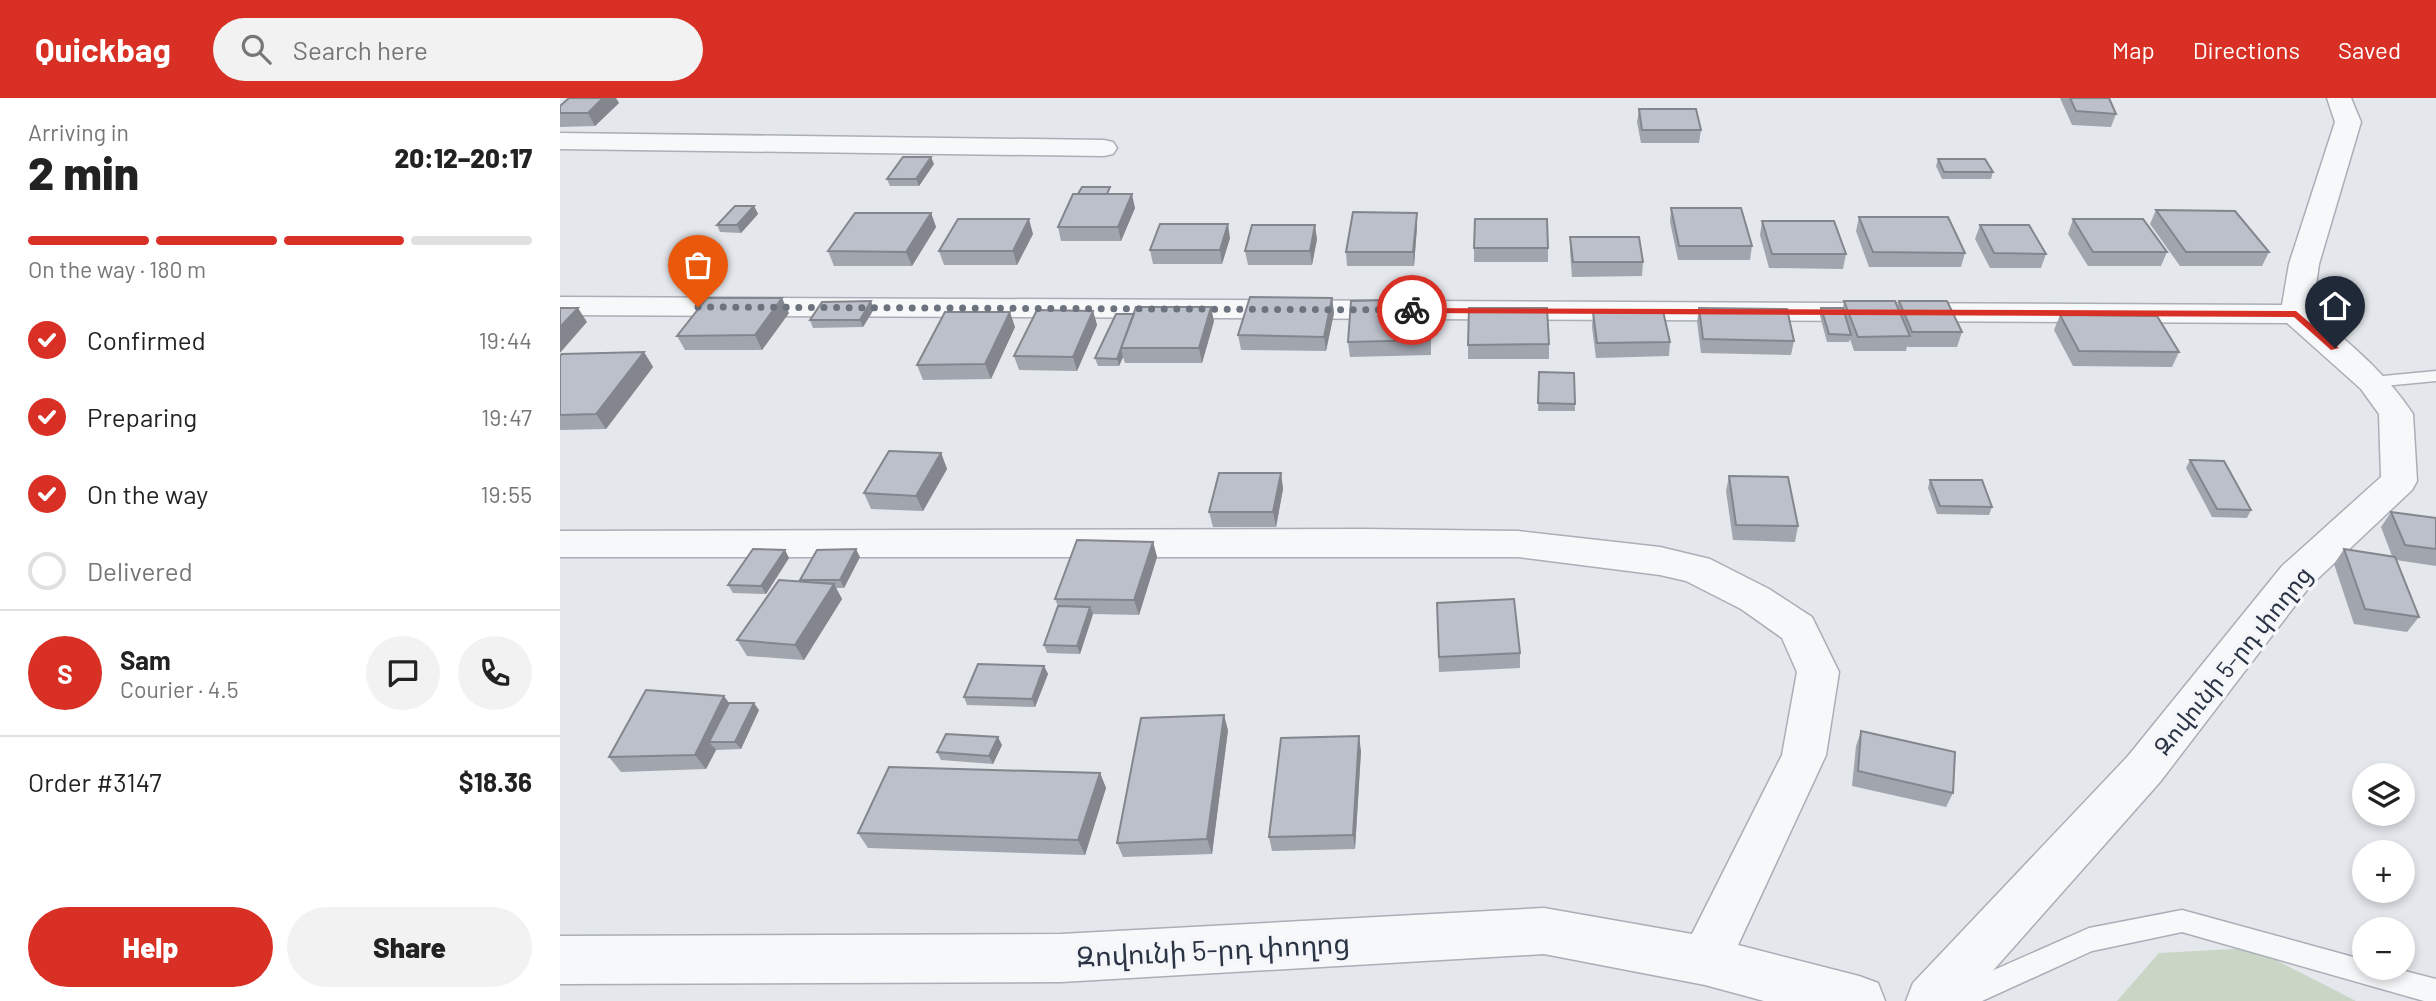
<!DOCTYPE html>
<meta charset="utf-8">
<style>
:root{--surface:#fff;--page:#f2f2f2;--text:#222;--muted:#767676;--line:#e0e0e0;--accent:#d93025}
body{margin:0;font-family:Barlow,"Noto Sans Armenian",sans-serif;background:var(--page);color:var(--text);height:100vh;display:flex;flex-direction:column;font-size:26px;white-space:nowrap}
*{box-sizing:border-box;margin:0}
p{font-size:23px;color:var(--muted)}
.icon{flex:none;width:38px;height:38px;fill:none;stroke:currentColor;stroke-width:2;stroke-linecap:round;stroke-linejoin:round}
.map{position:relative;flex:1;overflow:hidden}
.drawer{display:flex;flex-direction:column;background:var(--surface);width:560px}
.drawer>*{flex:none}
.controls{position:absolute;left:1792px;top:665px;display:grid;gap:14px}
.controls a{display:grid;place-items:center;width:63px;height:63px;border-radius:50%;background:var(--surface);box-shadow:0 4px 10px #0003;font-size:35px}
.pin{position:absolute;display:grid;place-items:center;width:60px;height:60px;color:#fff;margin:-72px -30px;border-radius:50% 50% 50% 0;rotate:-45deg;box-shadow:0 0 7px #0007}
.pin .icon{rotate:45deg}
.courier{position:absolute;display:grid;place-items:center;width:70px;height:70px;margin:-35px;border:5px solid #d93025;border-radius:50%;background:#fff;color:#222;box-shadow:0 2px 9px #0007}
.summary em{font-style:normal;font-weight:800}
.summary div{display:flex;flex-direction:column-reverse}
.summary{display:flex;align-items:center;justify-content:space-between;height:119px;padding:0 28px}
h1{font-size:46px;font-weight:800;line-height:52px}
.bar{display:grid;grid-template-columns:repeat(4,1fr);gap:10px 7px;align-content:center;height:84px;padding:0 28px}
.bar i{height:9px;border-radius:5px;background:var(--line)}
.bar .active{background:var(--accent)}
.bar p{grid-column:span 4}
.line{display:flex;align-items:center;gap:18px;padding:0 28px;border-top:2px solid var(--line)}
.line div{flex:1}
.round{display:grid;place-items:center;flex:none;width:74px;height:74px;border-radius:37px;background:var(--page)}
ol{padding:0 28px;list-style:none}
li{display:flex;align-items:center;gap:21px;height:77px}
li p{margin-inline-start:auto}
li .icon{padding:7px;border-radius:50%;background:var(--accent);color:#fff;stroke-width:4}
li:last-child{color:var(--muted)}
li i{width:38px;height:38px;border:4px solid var(--line);border-radius:50%}
.cta{display:flex;gap:14px;margin-top:auto;padding:14px 28px}
.cta a{flex:1;height:80px;border-radius:42px;background:var(--accent);color:#fff;font-size:28px;font-weight:800;line-height:80px;text-align:center}
.cta a+a{background:var(--page);color:var(--text)}
header{display:flex;align-items:center;gap:42px;box-sizing:border-box;height:98px;padding:0 35px;background:var(--accent);color:#fff}
header strong{font-size:33px}
nav{display:flex;gap:38px;margin-inline-start:auto;font-size:24px}
.search{width:490px;height:63px;background:var(--page);display:flex;align-items:center;gap:18px;box-sizing:border-box;padding:0 24px;border-radius:38px;color:var(--muted);font-size:26px}
main{display:flex;flex:1;min-height:0}
.map>svg:first-child{display:block}
</style>
<header>
<strong>Quickbag</strong>
<div class="search"><svg class="icon" aria-label="search" viewBox="0 0 24 24"><circle cx="10" cy="10" r="6"/><path d="M15 15l6 6"/></svg>Search here</div>
<nav><a>Map</a><a>Directions</a><a>Saved</a></nav>
</header>
<main>
<section class="drawer">
<div class="summary"><div><h1>2 min</h1><p>Arriving in</p></div><em>20:12–20:17</em></div>
<div class="bar"><i class="active"></i><i class="active"></i><i class="active"></i><i></i><p>On the way · 180 m</p></div>
<ol>
<li><svg class="icon" aria-label="check" viewBox="0 0 24 24"><path d="M5 12l5 5 9-10"/></svg>Confirmed<p>19:44</p></li>
<li><svg class="icon" aria-label="check" viewBox="0 0 24 24"><path d="M5 12l5 5 9-10"/></svg>Preparing<p>19:47</p></li>
<li><svg class="icon" aria-label="check" viewBox="0 0 24 24"><path d="M5 12l5 5 9-10"/></svg>On the way<p>19:55</p></li>
<li><i></i>Delivered</li>
</ol>
<div class="line" style="height:126px"><b class="round" style="background:var(--accent);color:#fff">S</b><div><b>Sam</b><p>Courier · 4.5</p></div><a class="round"><svg class="icon" aria-label="chat" viewBox="0 0 24 24"><path d="M4 5h16v11H9l-5 4z"/></svg></a><a class="round"><svg class="icon" aria-label="phone" viewBox="0 0 24 24"><path d="M5 4h4l2 5-3 2q2 4 5 5l2-3 5 2v4C11 20 4 13 5 4z"/></svg></a></div>
<div class="line" style="height:91px"><div>Order #3147</div><b>$18.36</b></div>
<div class="cta"><a>Help</a><a>Share</a></div>
</section>
<div class="map">
<svg width="1876" height="903" viewBox="0 0 1876 903">
<rect width="100%" height="100%" fill="#e4e7ec"/>
<!-- green -->
<path fill="#c9d6c5" d="M1692 850 1796 903H1557L1599 855Z"/>
<g fill="none" stroke-linecap="round" stroke-linejoin="round">
<!-- service casing -->
<g stroke="#a9aeb7" stroke-width="3">
<path id="service" d="M1876 273V283L1813 289 1805 284 1813 279Z
M1622 812 1804 862V870H1833L1876 881V903H1864L1622 834 1532 853 1422 903H1380L1384 894 1529 830Z"/>
</g>
<!-- minor casing -->
<g stroke="#a9aeb7" stroke-width="3">
<path id="minor" d="M0 35 544 42 553 44 557 50 553 56 544 58 0 51Z
M1736 207 1747 209C1786 243 1825 273 1853 316L1857 383 1852 392 1750 488 1600 684 1406 903H1346L1353 885 1568 658 1722 468 1821 379 1819 316 1801 291 1725 223 1720 216 1725 209Z
M804 431 958 433 1100 449 1150 461 1209 491 1252 519 1279 574 1266 657 1178 847 1299 878 1318 885 1325 903H1204L1145 887 984 856 501 884 0 886V838L501 836 984 810 1132 836 1222 657 1237 574 1222 540 1181 511 1126 483 1100 477 958 459H0V433Z"/>
</g>
<!-- tertiary casing -->
<g stroke="#a9aeb7" stroke-width="3">
<path id="tertiary" d="M1767 0H1791L1801 24 1759 166 1752 216 1747 223 1736 225 0 217V199L1722 207 1729 166 1775 24Z"/>
</g>
<!-- service -->
<use href="#service" fill="#f7f8fa" fill-rule="evenodd"/>
<!-- minor -->
<use href="#minor" fill="#f7f8fa" fill-rule="evenodd"/>
<!-- tertiary -->
<use href="#tertiary" fill="#f7f8fa" fill-rule="evenodd"/>
</g>
<!-- wall -->
<path fill="#a1a5ae" d="M1500 0H1549L1556 16 1551 29 1512 27Z
M59 5 35 28 0 29V8Z
M1079 11 1141 32 1139 45H1081L1077 24Z
M1378 61 1433 74 1431 81H1382L1376 68Z
M374 66 359 88H330L327 81Z
M518 96H552L575 110 561 143H501L498 129Z
M194 108 198 116 181 135 160 134 157 127Z
M1111 110 1192 148 1190 162H1118L1110 124Z
M1596 112 1709 154 1702 168H1620L1590 126Z
M371 115 376 129 352 168H274L268 153Z
M1299 119 1405 155 1401 169H1309L1296 133Z
M1513 121 1607 154 1601 168H1528L1508 136Z
M1202 123 1286 156 1283 171 1209 170 1200 137Z
M1420 127 1486 156 1481 170H1430L1415 141Z
M857 129 854 168H787L786 154Z
M473 136 457 167H384L379 153Z
M1010 139 1083 164 1082 178 1012 179 1010 153Z
M670 140 662 166H593L590 152Z
M757 141 752 167H688L685 153Z
M914 150H988V164H914Z
M772 200 774 215 766 253 681 252 678 237Z
M1284 203 1337 208 1339 203 1402 234 1397 249H1348L1347 248 1346 253H1294L1290 241 1289 244H1267L1260 218 1261 210H1283Z
M1139 210 1234 243 1231 257 1141 255 1137 224Z
M314 211 303 229 253 230 250 222Z
M533 213 537 227 517 273 459 272 454 258Z
M1033 214 1110 244 1109 258 1036 260 1032 229Z
M229 215 202 252H125L117 238Z
M556 216 654 223 642 265H565L563 259 559 268H538L535 260Z
M871 216V257L790 259 788 244Z
M1500 217 1619 254 1612 269 1513 268 1494 232Z
M455 229 431 281 363 282 357 267Z
M989 246V261H908V247Z
M84 254 93 269 46 331 0 332V258Z
M979 274 1015 306V313H978Z
M381 355 387 371 363 413 311 411 304 395Z
M1630 362 1691 412 1687 420 1652 419 1626 370Z
M721 375 723 391 716 429H653L649 414Z
M1169 378 1238 428 1235 444 1173 442 1166 393Z
M1370 382 1432 409 1429 417 1377 416 1368 390Z
M1831 414 1876 420V468L1836 462 1859 519 1847 534 1794 526 1774 466 1784 451 1832 458 1821 429Z
M593 444 597 459 579 517 533 516 520 556 487 555 484 547 498 508 495 501Z
M225 452 229 460 206 496 173 495 168 487Z
M300 459 284 490H276L282 501 244 562 187 558 177 542 241 484 240 482Z
M877 505 960 555V570L879 574Z
M484 568 488 576 475 609 407 607 404 599Z
M169 605 199 612 181 651 156 652 146 671 61 674 49 659Z
M668 632 652 756 563 759 557 745Z
M1301 633 1393 695 1386 709 1292 688 1296 648Z
M442 647 433 666 381 662 377 654Z
M801 653 795 751 712 753 709 739Z
M540 675 546 690 525 757 308 750 298 735Z"/>
<!-- shaded-wall -->
<path fill="#83868d" d="M43 0H56L59 5 35 28 28 15Z
M371 59 374 66 359 88 356 81Z
M572 96 575 110 561 143 558 129Z
M194 108 198 116 181 135 177 127Z
M371 115 376 129 352 168 346 154Z
M857 115V129L854 168 853 154Z
M469 121 473 136 457 167 453 153Z
M668 126 670 140 662 166 660 152Z
M755 127 757 141 752 167 750 153Z
M222 200 229 215 202 252 195 237Z
M772 200 774 215 766 253 764 239Z
M311 203 314 211 303 229 300 222Z
M651 209 654 223 642 265 639 250Z
M18 210 27 224 0 255V229Z
M533 213 537 227 517 273 513 259Z
M450 214 455 229 431 281 425 266Z
M561 251 563 259 559 268 557 261Z
M84 254 93 269 46 331 36 316Z
M381 355 387 371 363 413 356 398Z
M721 375 723 391 716 429 713 414Z
M593 444 597 459 579 517 574 502Z
M296 451 300 459 284 490 280 482Z
M225 452 229 460 206 496 201 488Z
M274 486 282 501 244 562 235 547Z
M530 509 533 516 520 556 517 548Z
M484 568 488 576 475 609 472 601Z
M164 598 175 613 149 644 156 652 146 671 135 657Z
M194 605 199 612 181 651 175 644Z
M664 617 668 632 652 756 647 741Z
M799 638 801 653 795 751 793 737Z
M438 639 442 647 433 666 429 658Z
M540 675 546 690 525 757 518 742Z"/>
<!-- building -->
<path fill="#bbc0ca" stroke="#83868d" stroke-width="2" d="M9 0H43L28 15H0V8Z
M1510 0H1549L1556 16 1516 13Z
M1079 11H1136L1141 32H1082Z
M343 59H371L356 81H327Z
M1378 61H1425L1433 74H1384Z
M522 89H550L547 96H518Z
M513 96H572L558 129H498Z
M175 108H194L177 127H157Z
M1111 110H1181L1192 148H1119Z
M1596 112 1675 113 1709 154H1626Z
M793 114 857 115 853 154H786Z
M295 115H371L346 154 268 153Z
M1299 119H1388L1405 155 1313 154Z
M398 121H469L453 153H379Z
M915 121H987L988 150H914Z
M1513 121H1583L1607 154H1533Z
M1202 123H1274L1286 156H1212Z
M600 126H668L660 152H590Z
M692 127H755L750 153H685Z
M1420 127H1469L1486 156 1434 155Z
M1010 139H1079L1083 164H1013Z
M690 199 772 200 764 239 678 237Z
M147 200H222L195 237 117 238Z
M870 201V242L788 244 791 203Z
M311 203 300 222H250L262 204Z
M1284 203H1335L1350 238 1298 239Z
M1339 203H1387L1402 234H1352Z
M576 209H651L639 250H561Z
M0 210H18L0 229Z
M909 210H987L989 246 908 247Z
M1139 210 1227 211 1234 243 1143 241Z
M1261 210H1283L1291 237 1269 236Z
M477 212 533 213 513 259 454 258Z
M1103 213 1110 244 1037 245 1033 214Z
M385 214H450L425 266 357 267Z
M556 216H574L557 261 535 260Z
M1500 217 1597 218 1619 254 1519 253Z
M84 254 36 316 0 317V258L2 256Z
M979 274 1014 275 1015 306 978 305Z
M329 353 381 355 356 398 304 395Z
M1630 362 1664 363 1691 412 1657 411Z
M659 375H721L713 414H649Z
M1169 378 1228 379 1238 428 1176 427Z
M1370 382H1422L1432 409 1380 408Z
M1831 414 1876 420V451L1845 447Z
M517 442 593 444 574 502 495 501Z
M193 451 225 452 201 488 168 487Z
M296 451 280 482H240L257 452Z
M1784 451 1835 459 1859 519 1805 511Z
M219 482 274 486 235 547 177 542Z
M954 501 960 555 879 559 877 505Z
M498 508 530 509 517 548 484 547Z
M418 566 484 568 472 601 404 599Z
M86 592 164 598 135 657 49 659Z
M169 605H194L175 644H149Z
M664 617 647 741 557 745 581 620Z
M1301 633 1395 654 1393 695 1298 673Z
M386 636 438 639 429 658 377 654Z
M799 638 793 737 709 739 721 640Z
M329 669 540 675 518 742 298 735Z"/>
<!-- route -->
<path fill="#d93025" d="M849 210 1736 213 1779 250 1771 252 1734 219 852 215 848 212Z"/>
<g fill="none" stroke-linecap="round" stroke-linejoin="round">
<!-- done -->
<path stroke="#6c737f" stroke-width="7" stroke-dasharray="0 12.6" d="M138 209 852 212"/>
</g>
<g text-anchor="middle" dominant-baseline="central" stroke-width="7" stroke-linejoin="round" paint-order="stroke">
<!-- street labels -->
<g font-size="24" fill="#2b3445" stroke="#f4f6f9">
<text transform="translate(1672 562) rotate(-51)">Զովունի 5-րդ փողոց</text>
</g>
<!-- near-street labels -->
<g font-size="28" fill="#2b3445" stroke="#f4f6f9">
<text transform="translate(653 851) rotate(-3)">Զովունի 5-րդ փողոց</text>
</g>
</g>
</svg>
<div class="controls">
<a><svg class="icon" aria-label="layers" viewBox="0 0 24 24"><path d="M12 4l9 5-9 5-9-5zM3 14l9 5 9-5"/></svg></a>
<a>+</a>
<a>−</a>
</div>
<div class="pin" style="left:138px;top:209px;background:#ea580c"><svg class="icon" aria-label="bag" viewBox="0 0 24 24"><path d="M5 8h14l-1 12H6zM9 8a3 3 0 0 1 6 0"/></svg></div>
<div class="pin" style="left:1775px;top:250px;background:#1f2937"><svg class="icon" aria-label="home" viewBox="0 0 24 24"><path d="M3 11l9-7 9 7M6 9v11h12V9"/></svg></div>
<div class="courier" style="left:852px;top:212px"><svg class="icon" aria-label="bike" viewBox="0 0 24 24"><circle cx="6" cy="16" r="4"/><circle cx="18" cy="16" r="4"/><path d="M6 16l4-8h5l3 8M10 8l3 8H6M13 5h3"/></svg></div>
</div>
</main>
